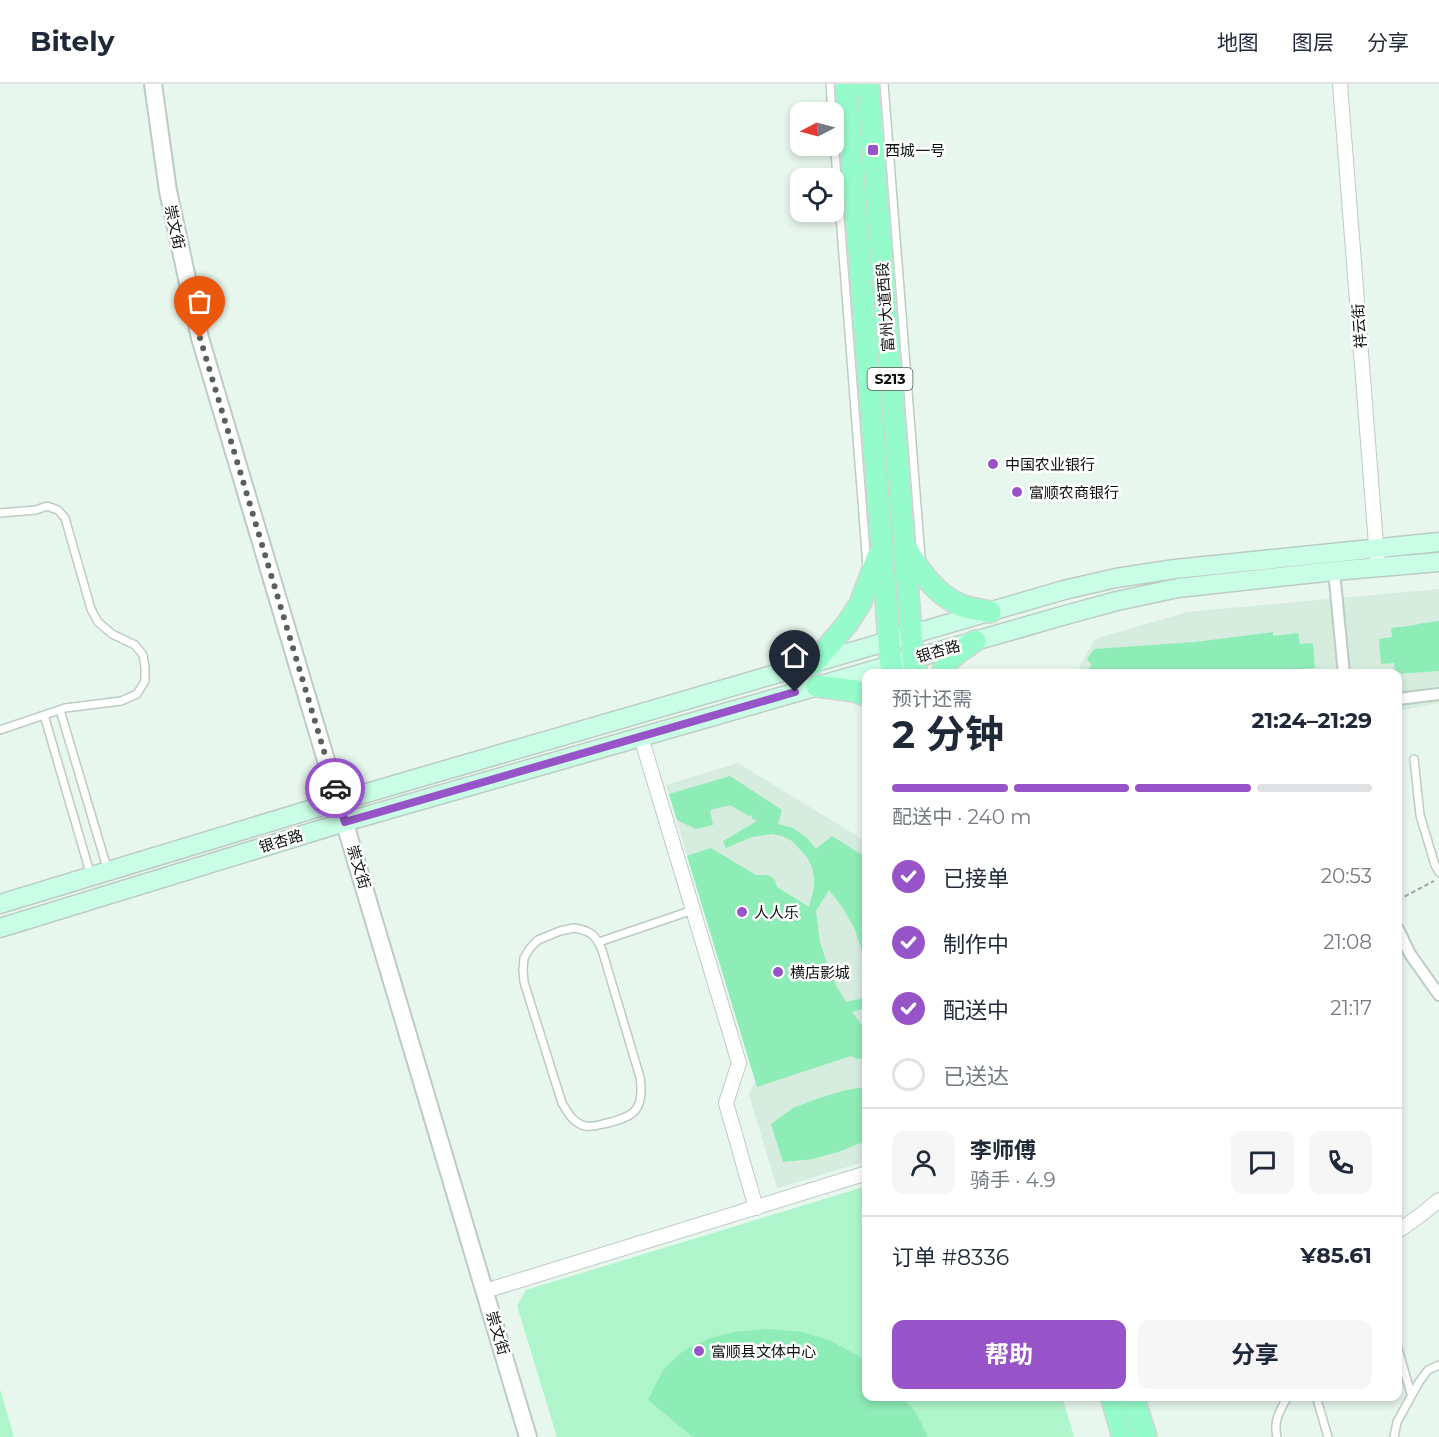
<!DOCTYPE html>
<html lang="zh">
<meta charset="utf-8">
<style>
:root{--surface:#fff;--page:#f6f6f7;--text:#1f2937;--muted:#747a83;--line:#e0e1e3;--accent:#9754c9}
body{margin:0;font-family:Montserrat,"Noto Sans SC",sans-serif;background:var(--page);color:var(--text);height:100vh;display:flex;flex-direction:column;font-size:22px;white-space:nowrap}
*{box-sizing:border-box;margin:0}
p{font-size:20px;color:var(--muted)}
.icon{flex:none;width:33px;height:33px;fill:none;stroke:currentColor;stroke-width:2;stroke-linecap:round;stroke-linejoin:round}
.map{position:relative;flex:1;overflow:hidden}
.side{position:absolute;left:862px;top:585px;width:540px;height:732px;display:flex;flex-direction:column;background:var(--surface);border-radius:12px;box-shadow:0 3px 9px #0003}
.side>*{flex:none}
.needle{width:39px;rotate:264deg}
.controls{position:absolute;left:790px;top:18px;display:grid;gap:12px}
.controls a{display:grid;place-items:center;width:54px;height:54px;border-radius:12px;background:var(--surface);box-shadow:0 3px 9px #0003;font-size:30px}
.pin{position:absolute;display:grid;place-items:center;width:51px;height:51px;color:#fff;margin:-62px -26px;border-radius:50% 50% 50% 0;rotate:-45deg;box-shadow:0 0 6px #0007}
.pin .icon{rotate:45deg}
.courier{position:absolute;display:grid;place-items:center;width:60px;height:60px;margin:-30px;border:4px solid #9754c9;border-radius:50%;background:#fff;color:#222;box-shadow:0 2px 8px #0007}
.summary em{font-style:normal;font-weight:700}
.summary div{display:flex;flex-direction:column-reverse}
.summary{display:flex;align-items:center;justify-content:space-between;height:102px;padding:0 30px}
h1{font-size:39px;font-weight:700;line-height:45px}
.bar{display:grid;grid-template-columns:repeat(4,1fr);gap:9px 6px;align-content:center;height:72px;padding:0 30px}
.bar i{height:8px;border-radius:4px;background:var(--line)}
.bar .on{background:var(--accent)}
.bar p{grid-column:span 4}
.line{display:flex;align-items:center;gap:15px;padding:0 30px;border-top:2px solid var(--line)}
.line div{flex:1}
.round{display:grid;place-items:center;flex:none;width:63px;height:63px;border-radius:12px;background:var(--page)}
ol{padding:0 30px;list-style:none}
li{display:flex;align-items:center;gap:18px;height:66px}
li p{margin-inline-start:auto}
li .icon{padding:6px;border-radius:50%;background:var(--accent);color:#fff;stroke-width:4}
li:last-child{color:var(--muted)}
li i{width:33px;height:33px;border:3px solid var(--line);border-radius:50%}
.primary-button{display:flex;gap:12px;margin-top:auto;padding:12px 30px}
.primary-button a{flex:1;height:69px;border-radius:12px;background:var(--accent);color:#fff;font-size:24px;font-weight:700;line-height:69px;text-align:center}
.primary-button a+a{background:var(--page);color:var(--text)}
header{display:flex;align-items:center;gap:36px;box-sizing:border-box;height:84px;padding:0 30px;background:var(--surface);border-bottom:2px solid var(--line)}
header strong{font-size:28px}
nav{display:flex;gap:33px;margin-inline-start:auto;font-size:21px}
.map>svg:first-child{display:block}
</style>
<header>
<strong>Bitely</strong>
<nav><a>地图</a><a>图层</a><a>分享</a></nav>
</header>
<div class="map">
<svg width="1439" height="1353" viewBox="0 0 1439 1353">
<rect width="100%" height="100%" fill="#e7f7ed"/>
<!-- built -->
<path fill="#d5ecde" d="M1439 505V619L1398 627V590H1076L1095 555 1187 528Z
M738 679 867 758V1077L777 1104 749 1011 755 996 666 701Z"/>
<!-- green -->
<path fill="#aef5cb" d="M867 1102V1312L1062 1313 1074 1353H557L517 1222 526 1206Z
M0 1305 14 1353H0Z"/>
<!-- building -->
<path fill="#8eecb7" d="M1439 537V587L1395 590 1394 579 1381 580 1379 555 1392 553 1391 544 1417 541V540Z
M1273 548V552L1298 549 1300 560 1313 559 1315 584 1301 585V590H1085L1092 581 1087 575 1094 565 1195 558Z
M730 692 782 726 778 740 793 744 807 754 816 765 832 752 867 774V876H865L855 846 843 824 829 806 816 827 820 858 828 883 837 903 846 918 867 913V924L852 928 867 948V974L857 975 851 972 757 1003 687 772 711 764 756 791H769L775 796 777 803 809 823 814 804V793L812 783 807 773 792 757 782 752 772 750 752 753 726 764 723 757 757 737 751 734 753 731 749 732 730 721 710 726 713 741 696 745 677 736 669 710Z
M867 1003V1056L841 1067 813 1075 783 1078 771 1040 793 1024 819 1014 846 1006Z
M767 1245 802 1248 829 1256 864 1275 867 1278V1312H901L915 1327 928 1353H693L648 1316 663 1286 683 1267 710 1254 735 1248Z"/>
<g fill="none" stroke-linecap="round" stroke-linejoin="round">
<!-- service casing -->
<g stroke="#bcccc2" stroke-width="10">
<path id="service" d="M830 0 832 28
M884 0 921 474
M834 54 867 482
M0 429 36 426 47 422 58 426 65 434 91 525 98 538 112 550 135 561 143 571 145 583V597L137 610 121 617 65 624 0 646
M60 626 108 787
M44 631 91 792
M1414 675 1420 731 1435 781 1439 788
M574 844C591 847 595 850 602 866L640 993C645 1027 634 1033 603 1040 596 1042 586 1044 580 1040 571 1036 567 1027 562 1019L524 898 523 886 524 874 530 864 538 856 560 847Z
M599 858 693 826
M1398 1265 1411 1310
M1316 1312 1328 1353
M1277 1353C1273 1337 1280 1326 1288 1312
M1394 1353 1397 1338 1419 1298 1428 1286 1439 1281"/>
</g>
<!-- pedestrian casing -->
<g stroke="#bcccc2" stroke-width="14">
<path id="pedestrian" d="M1334 487 1344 590
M1398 615 1439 610
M1398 845 1410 870 1439 911"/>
</g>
<!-- minor casing -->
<g stroke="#bcccc2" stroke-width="16">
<path id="minor" d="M1340 0 1377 473
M641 653 739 979 726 1019 756 1124
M1398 1147 1422 1130 1439 1116
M485 1207 867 1089"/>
</g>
<!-- tertiary casing -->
<g stroke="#bcccc2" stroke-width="20">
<path id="tertiary" d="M153 0 168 107 200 254 528 1353"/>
</g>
<!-- secondary casing -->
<g stroke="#bcccc2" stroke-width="21">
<path id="secondary" d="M0 820 339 717 1064 506 1116 494 1175 485 1439 458
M0 844 345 738 1069 530 1117 517 1178 504 1334 487 1439 478"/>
</g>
<!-- primary casing -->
<g stroke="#d3d4d3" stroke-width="24">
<path id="primary" d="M846 0 889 557 891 581 894 590
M868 0 913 575 917 590
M906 464C919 487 939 515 966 523 974 525 982 526 990 528
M813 580 847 540 860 520 878 472
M942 590C947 573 962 566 975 557
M817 602 855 607 867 612
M1111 1312 1123 1353
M1133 1312 1146 1353"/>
</g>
<!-- path -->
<path stroke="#9eaaa3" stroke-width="2" stroke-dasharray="4.5 3" stroke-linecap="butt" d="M1398 816 1434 797"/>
<!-- service -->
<use href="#service" stroke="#fff" stroke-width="7"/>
<!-- pedestrian -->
<use href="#pedestrian" stroke="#fff" stroke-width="10"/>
<!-- minor -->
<use href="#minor" stroke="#fff" stroke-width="14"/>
<!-- tertiary -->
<use href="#tertiary" stroke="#fff" stroke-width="16"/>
<!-- secondary -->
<use href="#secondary" stroke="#cafde5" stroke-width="18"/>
<!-- primary -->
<use href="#primary" stroke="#96fbcb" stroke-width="21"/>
</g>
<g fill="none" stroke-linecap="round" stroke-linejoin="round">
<!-- done -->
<path stroke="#58615b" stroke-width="6" stroke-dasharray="0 10.8" d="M200 254 335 704"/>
<!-- route -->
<path stroke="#9754c9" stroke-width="8" d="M335 704 345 738 795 608"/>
</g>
<!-- markers -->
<g fill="#9754c9" stroke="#fff" stroke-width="2">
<rect x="867" y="60" width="12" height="12" rx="3"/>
<circle cx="993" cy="380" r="6"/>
<circle cx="1017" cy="408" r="6"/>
<circle cx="742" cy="828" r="6"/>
<circle cx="778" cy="888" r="6"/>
<circle cx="699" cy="1267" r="6"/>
</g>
<g text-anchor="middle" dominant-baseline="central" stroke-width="5" stroke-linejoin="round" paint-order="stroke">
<!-- shield labels -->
<rect fill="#fff" stroke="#545856" stroke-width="1.5" x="867.5" y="284" width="45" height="22" rx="4.5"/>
<g font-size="14" font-weight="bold" fill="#0b100d">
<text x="890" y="295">S213</text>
</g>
<!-- poi labels -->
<g font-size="15" fill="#0b100d" stroke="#fff" text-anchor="start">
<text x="885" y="66">西城一号</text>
<text x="1005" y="380">中国农业银行</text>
<text x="1029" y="408">富顺农商银行</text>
<text x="754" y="828">人人乐</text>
<text x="790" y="888">横店影城</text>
<text x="711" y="1267">富顺县文体中心</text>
</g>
<!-- street labels -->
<g font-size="15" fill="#0b100d" stroke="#fff">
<text transform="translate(175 143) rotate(78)">崇文街</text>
<text transform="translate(885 223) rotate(-94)">富州大道西段</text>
<text transform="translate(1359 242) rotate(-94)">祥云街</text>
<text transform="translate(938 567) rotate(-16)">银杏路</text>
<text transform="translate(281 757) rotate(-17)">银杏路</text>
<text transform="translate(359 783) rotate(73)">崇文街</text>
<text transform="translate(498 1249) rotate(73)">崇文街</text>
</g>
</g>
</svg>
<div class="controls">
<a><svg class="needle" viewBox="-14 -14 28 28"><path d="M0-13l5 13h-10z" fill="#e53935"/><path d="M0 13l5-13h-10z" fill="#747a83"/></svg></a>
<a><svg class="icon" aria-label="locate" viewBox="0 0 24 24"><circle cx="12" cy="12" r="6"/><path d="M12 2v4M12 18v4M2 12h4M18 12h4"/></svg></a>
</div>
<div class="pin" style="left:200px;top:254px;background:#ea580c"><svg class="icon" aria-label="bag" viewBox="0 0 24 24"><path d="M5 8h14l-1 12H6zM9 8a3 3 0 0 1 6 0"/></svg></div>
<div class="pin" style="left:795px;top:608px;background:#1f2937"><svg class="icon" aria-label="home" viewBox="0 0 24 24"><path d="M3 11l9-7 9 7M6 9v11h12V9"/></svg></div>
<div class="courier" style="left:335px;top:704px"><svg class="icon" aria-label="car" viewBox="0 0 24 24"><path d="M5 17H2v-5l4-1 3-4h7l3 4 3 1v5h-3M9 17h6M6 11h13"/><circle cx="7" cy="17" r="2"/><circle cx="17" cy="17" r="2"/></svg></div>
<section class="side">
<div class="summary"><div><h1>2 分钟</h1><p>预计还需</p></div><em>21:24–21:29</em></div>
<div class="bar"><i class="on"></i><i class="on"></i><i class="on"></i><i></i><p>配送中 · 240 m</p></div>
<ol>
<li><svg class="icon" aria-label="check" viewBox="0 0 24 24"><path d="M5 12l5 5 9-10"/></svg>已接单<p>20:53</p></li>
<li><svg class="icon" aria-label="check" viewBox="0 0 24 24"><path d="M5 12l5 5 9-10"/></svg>制作中<p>21:08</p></li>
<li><svg class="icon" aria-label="check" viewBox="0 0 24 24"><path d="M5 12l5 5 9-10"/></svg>配送中<p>21:17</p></li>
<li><i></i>已送达</li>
</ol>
<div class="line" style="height:108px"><a class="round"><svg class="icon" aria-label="person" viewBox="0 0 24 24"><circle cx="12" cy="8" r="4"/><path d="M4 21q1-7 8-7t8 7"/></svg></a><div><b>李师傅</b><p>骑手 · 4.9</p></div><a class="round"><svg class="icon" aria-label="chat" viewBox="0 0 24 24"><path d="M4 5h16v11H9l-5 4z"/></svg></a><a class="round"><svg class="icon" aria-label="phone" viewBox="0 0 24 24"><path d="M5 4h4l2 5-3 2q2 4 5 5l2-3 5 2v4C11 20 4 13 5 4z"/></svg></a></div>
<div class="line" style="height:78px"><div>订单 #8336</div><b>¥85.61</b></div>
<div class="primary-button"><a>帮助</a><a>分享</a></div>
</section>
</div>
